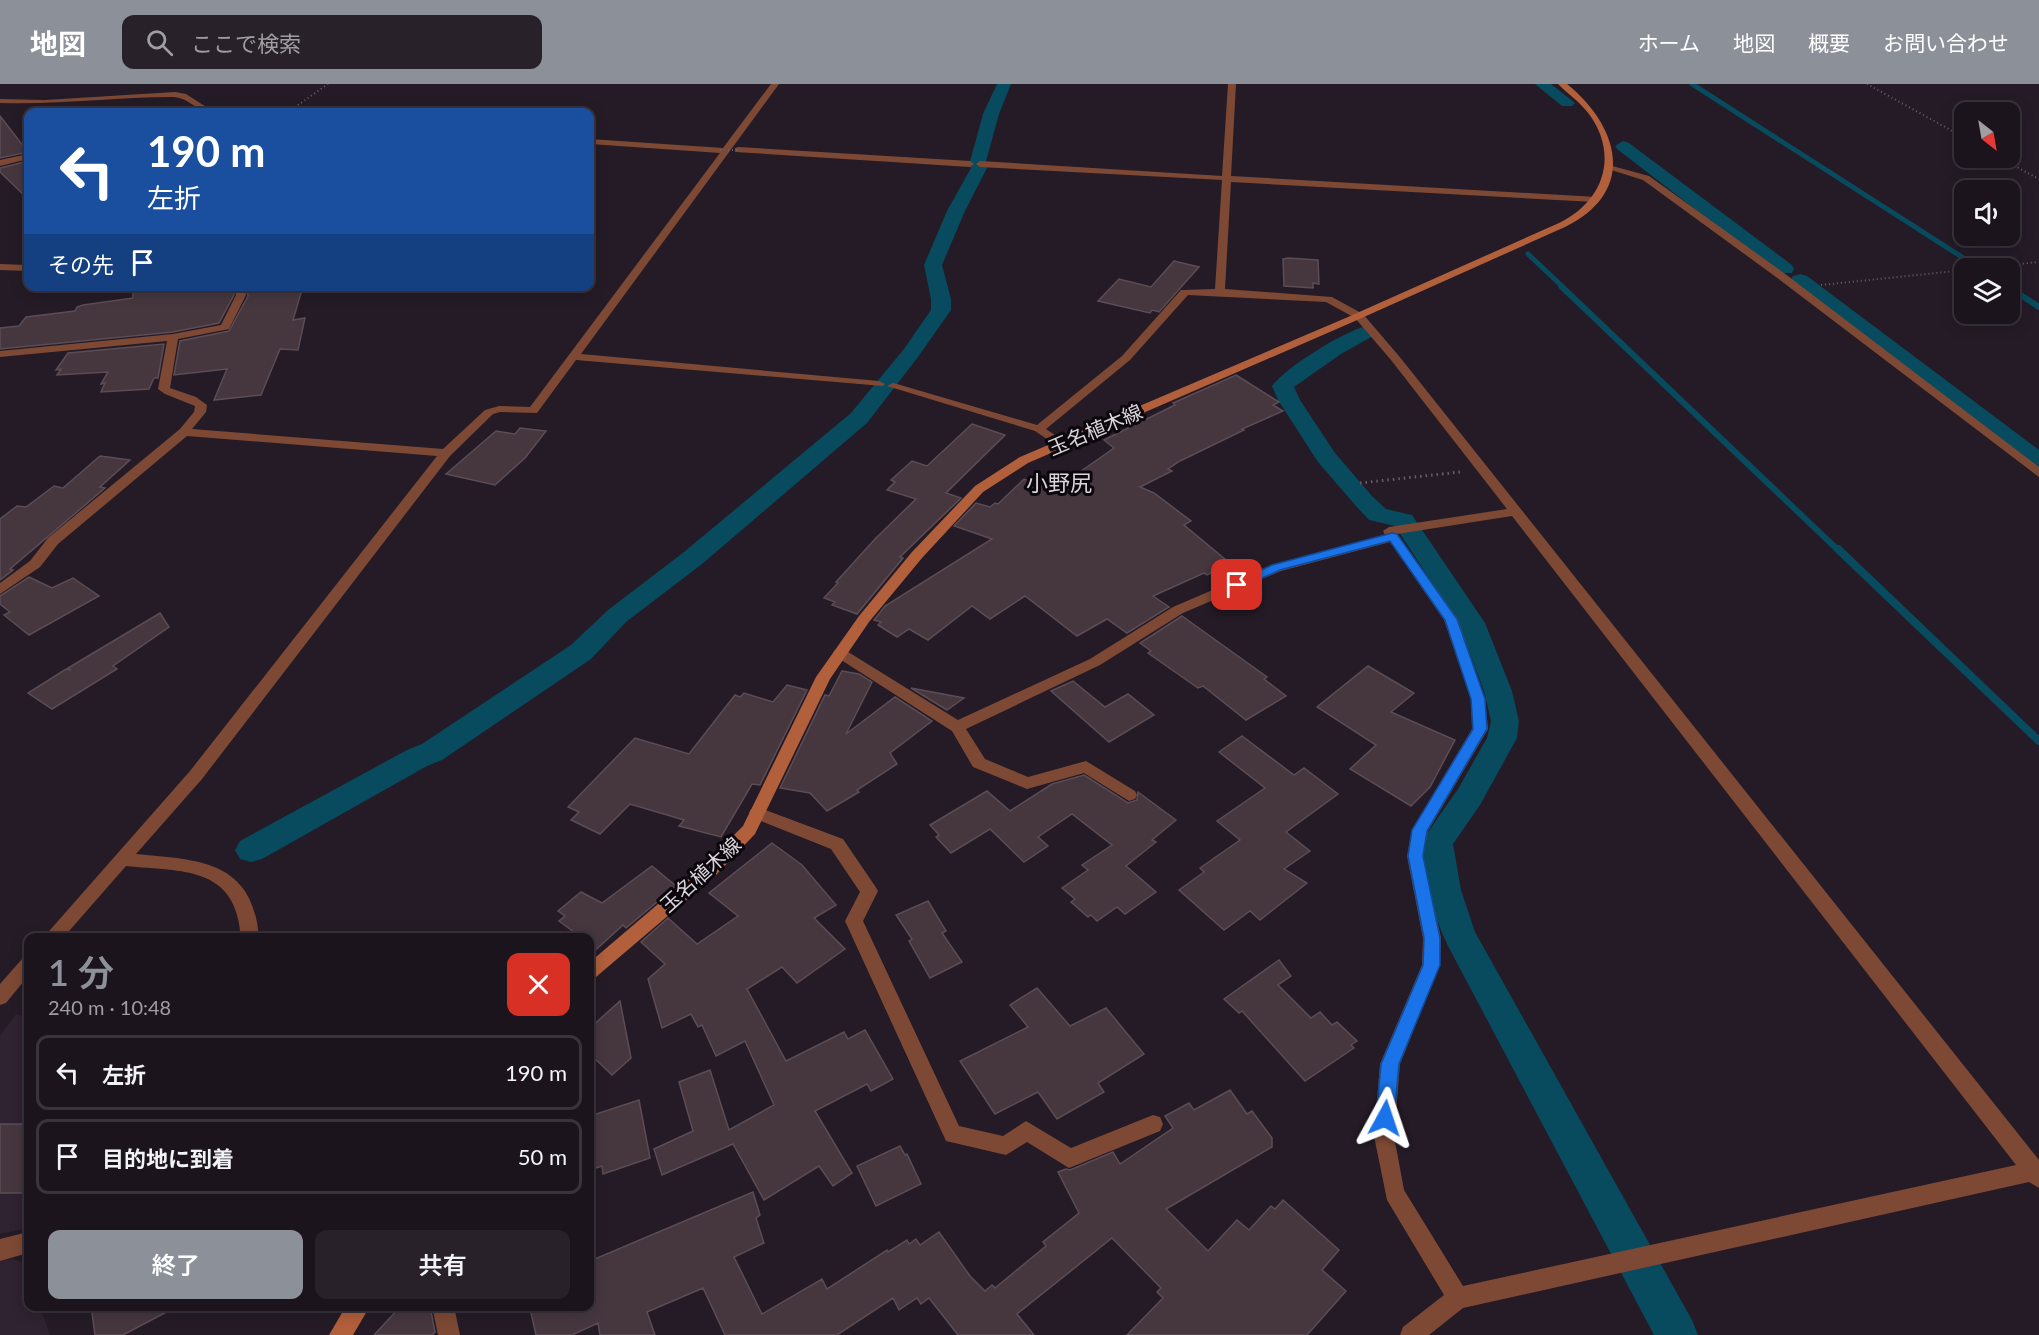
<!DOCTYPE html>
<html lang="ja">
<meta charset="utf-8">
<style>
body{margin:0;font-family:Lato,"Noto Sans JP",sans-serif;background:#282129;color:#f1f3f6;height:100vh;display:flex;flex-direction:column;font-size:22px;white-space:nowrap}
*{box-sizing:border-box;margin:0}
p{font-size:20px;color:#a09ea3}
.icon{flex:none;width:33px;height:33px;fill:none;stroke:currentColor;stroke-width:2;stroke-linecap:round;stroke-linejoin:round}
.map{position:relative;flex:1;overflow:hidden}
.details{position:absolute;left:24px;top:849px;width:570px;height:378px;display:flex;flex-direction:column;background:#1b141c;border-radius:12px;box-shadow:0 3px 15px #0003,0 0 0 2px #39333b}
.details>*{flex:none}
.hud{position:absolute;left:24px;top:24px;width:570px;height:183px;border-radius:12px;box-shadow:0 3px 15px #0003,0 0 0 2px #39333b;background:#1a4fa0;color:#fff;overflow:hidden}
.needle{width:39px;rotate:149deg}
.buttons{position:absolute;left:1954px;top:18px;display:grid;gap:12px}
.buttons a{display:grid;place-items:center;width:66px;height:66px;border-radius:12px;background:#1b141c;box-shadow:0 3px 15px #0003,0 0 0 2px #39333b;font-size:30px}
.pin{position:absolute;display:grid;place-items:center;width:51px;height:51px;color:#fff;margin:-26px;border-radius:12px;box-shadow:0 3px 9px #0006}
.me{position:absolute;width:66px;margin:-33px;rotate:5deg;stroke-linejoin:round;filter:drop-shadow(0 0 4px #0008)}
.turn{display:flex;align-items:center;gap:21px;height:126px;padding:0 24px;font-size:27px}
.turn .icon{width:78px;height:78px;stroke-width:2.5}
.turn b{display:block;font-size:42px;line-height:51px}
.then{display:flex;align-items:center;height:57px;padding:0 24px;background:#0003;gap:12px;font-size:22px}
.round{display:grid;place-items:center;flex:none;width:63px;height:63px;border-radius:12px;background:#282129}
.head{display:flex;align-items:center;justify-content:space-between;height:102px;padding:0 24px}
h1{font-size:36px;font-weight:600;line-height:45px;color:#8c9099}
.button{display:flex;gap:12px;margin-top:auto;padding:12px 24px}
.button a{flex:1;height:69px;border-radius:12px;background:#8c9099;color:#fff;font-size:24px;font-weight:600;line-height:69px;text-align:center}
.button a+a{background:#282129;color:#f1f3f6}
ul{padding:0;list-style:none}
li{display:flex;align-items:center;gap:18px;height:75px;margin:0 12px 9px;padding:0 12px;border:3px solid #39333b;border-radius:12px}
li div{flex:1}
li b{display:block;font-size:22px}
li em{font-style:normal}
header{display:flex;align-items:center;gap:36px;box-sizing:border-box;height:84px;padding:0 30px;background:#8c9099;color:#fff}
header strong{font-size:28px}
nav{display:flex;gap:33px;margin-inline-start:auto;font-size:21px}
.search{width:420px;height:54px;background:#282129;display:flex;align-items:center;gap:15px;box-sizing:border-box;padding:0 21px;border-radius:12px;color:#a09ea3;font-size:22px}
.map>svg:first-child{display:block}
</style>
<header>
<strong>地図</strong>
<div class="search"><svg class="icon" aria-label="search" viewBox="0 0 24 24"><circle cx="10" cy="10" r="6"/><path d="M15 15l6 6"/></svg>ここで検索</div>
<nav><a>ホーム</a><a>地図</a><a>概要</a><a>お問い合わせ</a></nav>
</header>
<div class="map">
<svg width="2039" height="1251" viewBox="0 0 2039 1251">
<rect width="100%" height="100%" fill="#241b26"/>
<g fill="#2f2231">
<path d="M16,930l12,4v210l-28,6v-198z"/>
<path d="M13,1175l14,5 1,42 12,1 10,28h-50v-75z"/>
</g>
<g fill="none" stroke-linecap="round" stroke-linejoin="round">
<g stroke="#084a5e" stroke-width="5">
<path d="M1692,0l287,184"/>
<path d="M1528,170l35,33"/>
</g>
<g stroke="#084a5e" stroke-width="6">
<path d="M1561,202l278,265"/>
<path d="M2010,204l29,19"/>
</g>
<path stroke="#084a5e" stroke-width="8" d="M1838,465l201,192"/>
<g fill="#084a5e" fill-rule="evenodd">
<path d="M997,0h14l-12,30 -14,51 2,3 -22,43 -23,54 9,34v11l-33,47 -51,66 -165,141 -76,58 -35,37 -149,101 -15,6 -165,93 -11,3 -11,-3 -5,-9 5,-9 167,-91 15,-6 149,-99 37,-35 76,-58 167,-139 53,-64 27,-39v-11l-7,-34 23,-54 24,-43 -2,-3 14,-51z"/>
<path d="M1535,0h16l24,19 -3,3h-10z"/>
<path d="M1623,57l6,2 163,122 2,4 -2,4h-14l-161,-124 -2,-3z"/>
<path d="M1800,190l7,2 232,174v18l-8,-2 -238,-182 -3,-4 3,-4z"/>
<path d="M1366,242l7,2 3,4 -3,4 -32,18 -47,33 6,13 35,53 37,43 14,13 26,6 73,108 27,68 7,30 -2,17 -37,67 -27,39 8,46 14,42 217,388 6,15h-44l-206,-389c-16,-32 -23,-68 -27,-104l37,-53 29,-51 4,-17 -7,-30 -25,-67 -64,-98 -26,-6 -13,-14 -38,-44 -40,-62 -6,-14c14,-19 71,-54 94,-60z"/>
</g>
</g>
<g fill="#46373f" stroke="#5c4c55" stroke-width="1.5">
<path d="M0,32l28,36 -28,6z"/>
<path d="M28,77v38l-28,-27v-4z"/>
<path d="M1288,174l30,2 1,24 -6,-1v5l-29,-2 -1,-27z"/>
<path d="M1174,177l25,6 -40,45 -7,-2 -2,3 -52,-12 21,-22 32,8z"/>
<path d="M133,202h99l2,9 -15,28 -46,9 -173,17v-21l19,-2 7,-9 49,-6 2,-4 6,-2 50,-7z"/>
<path d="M286,202h17l-10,34 12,-2 -7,32 -18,-1 -19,46 -47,5 13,-31 -53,6 6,-34 49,-10 19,-35 -1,-5z"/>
<path d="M164,260l-6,34h-4l-5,11 -48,3 4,-9 -4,1 7,-12 -51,3 4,-6 -5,1 12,-17z"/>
<path d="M1236,291l43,27 -6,3 10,6 -41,18 2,1 -64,31 -12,8 4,2 -32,16 14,6 37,28 -7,4 47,39 -24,11 -3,-2 -51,23 16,11 -42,26 -20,-14 -30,17 -52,-40 -35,23 -18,-13 -44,34 -19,-11 -12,8 -19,-12 3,-3 -7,-2 11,-14 107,-67 -38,-13 22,-23 14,4 5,-4 3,1 26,-25 30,11 60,-42 -10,-8 71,-35 -2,-2z"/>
<path d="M972,340l33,11 -59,58 15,5 -61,59 3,1 -46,56 -25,-9 3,-3 -11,-4 14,-15 -2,-1 39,-43 41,-40 -29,-9 8,-8 -4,-2 21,-19 15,5z"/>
<path d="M520,344l26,3 -21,27 -30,27 -49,-11 50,-43 19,3z"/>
<path d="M100,372l30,4 -30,27 5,1 -95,81 3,1 -13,10v-61l17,-13 9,1 28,-21 9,2z"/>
<path d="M29,493l23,11 21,-10 26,18 -70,39 -25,-20 6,-3 -10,-8v-8z"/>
<path d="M160,529l9,14 -56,39 4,3 -65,40 -24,-16 38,-24 5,1 -3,-2z"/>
<path d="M1182,532l85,61 -3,2 22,17 -40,24 -43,-34 -5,2 -50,-35 3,-2 -11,-8z"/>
<path d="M1368,582l46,27 -23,19 64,28 -25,47 -19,19 -61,-37 26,-24 -59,-38z"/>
<path d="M842,587l17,3 13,8 -26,52 49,-37 37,24 -42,32 7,11 -40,26 2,2 -32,19 -17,-18 -30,-5 45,-93 4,1z"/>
<path d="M1073,597l32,26 23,-13 26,21 -45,27 -58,-51z"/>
<path d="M787,601l20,5 -47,95 -8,-1 -31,53 -42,-11 5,-6 -54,-16 -30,30 -29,-14 8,-8 -11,-5 67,-69 54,16 46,-59 5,2 4,-4 29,9z"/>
<path d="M911,604l53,10 -17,12z"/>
<path d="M1242,652l52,39 10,-7 34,26 -52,38 24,19 -26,18 23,14 -47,37 -10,-9 -26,19 -45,-40 25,-18 -4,-4 40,-28 -23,-19 48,-33 -46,-36z"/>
<path d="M1084,691l44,28 9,-3 1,-8 38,28 -24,20 4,2 -30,24 30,26 -31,22 -8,-7 -20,14 -6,-6 -3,2 -17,-15 4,-3 -13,-11 26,-18 -6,-5 30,-20 -40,-31 -34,23 10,9 -24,16 -34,-33 -39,24 -15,-16 3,-2 -9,-10 57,-34 23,20 42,-27z"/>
<path d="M772,759l30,22 34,40 -22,13 31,31 -48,34 -15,-16 -35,22 39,72 58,-29 4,7 17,-9 28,49 -22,12 -4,-7 -52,27 37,62 -19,13 -14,-20 -55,34 -31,-56 -71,31 -8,-26 39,-18 -14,-49 31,-12 19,60 45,-25 -29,-64 -29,15 -14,-31 -4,2 -7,-13 -29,14 -14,-49 17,-15 -24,-22 27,-24 29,26 41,-28 -29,-23z"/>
<path d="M652,782l24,20 -50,42 -3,-3 -33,30v-17h-8l-23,-17 6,-5 -7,-5 23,-19 21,11z"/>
<path d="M928,817l18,30 -4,2 20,29 -32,16 -21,-37 3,-2 -16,-24z"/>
<path d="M1279,876l12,16 -13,9 33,33 9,-6 12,13 5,-3 20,19 -6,4 3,3 -49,33 -63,-70 -3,2 -15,-14z"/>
<path d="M1037,904l33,38 36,-18 38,46 -46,29 6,9 -47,27 -19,-27 -43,22 -35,-53 68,-34 -18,-22z"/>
<path d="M620,917l11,57 -19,17 -22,-21v-26z"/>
<path d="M1230,1006l17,24 5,-3 20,27v9l-106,62 42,42 29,-31 12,10 22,-24 4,3 8,-9 56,50 -17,20 24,21 -39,44h-180l36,-37 -6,-6 4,-4 -49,-50 -95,76 17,21h-76l-29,-37 -8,6 -4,-6 -18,12 -6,-12 -56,37h-112l-22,-47 -56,24 8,23h-55l-2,-12 -26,12h-36l-5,-22 15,-7h44v-45l163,-69 7,23 -4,3 8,25 -30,14 28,57 60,-35 5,10 60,-39 1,2 19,-12 2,4 7,-5 4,6 19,-13 31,44 15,15 7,-6 3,3 51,-42 -3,-4 36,-29 -21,-41 8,-3 4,1 43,-18 7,12 53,-36 -8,-12 24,-13 5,7z"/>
<path d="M639,1016l11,58 -47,16 -1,-8 -12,4v-54z"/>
<rect x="0" y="1040" width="28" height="69"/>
<path d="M900,1062l5,9 2,-1 14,30 -45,22 -19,-40z"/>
<path d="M91,1222h87l-55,29h-28z"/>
<path d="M401,1222h29l5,26 -3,3h-58z"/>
</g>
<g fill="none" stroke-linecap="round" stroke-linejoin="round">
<g stroke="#675e68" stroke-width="2" stroke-dasharray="1 3" stroke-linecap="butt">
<path d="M1867,0l98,54"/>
<path d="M288,28l40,-28"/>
<path d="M2000,74l39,21"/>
<path d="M1979,184l60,-6"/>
<path d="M1821,201l144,-15"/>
</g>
<path stroke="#675e68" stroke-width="3" stroke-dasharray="1.5 4" stroke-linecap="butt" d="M1360,399l100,-11"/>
<g fill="#7d4934" fill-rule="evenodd">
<path d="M771,0h8l-198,270 298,27 6,3 -2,2 -307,-26 -39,53 -37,-1 -7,2 -43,42 -248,323 -66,75c63,6 117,6 123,84h-18c-5,-73 -58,-66 -115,-72l-63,72h-20l147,-167 247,-315 -250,-20 -129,108 -18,23 -40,27v-11l30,-22 18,-23 132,-109 14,-17 1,-6 -30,-12 -7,-5 9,-48 -167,16v-6l173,-17 48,-9 15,-30 -2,-9h10l2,9 -17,34 -51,10 -8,49 26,9 11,8 -1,7 -14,17 251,20 42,-39 14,-4 31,1 190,-254 -130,-9v-5l133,9z"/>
<path d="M1228,0h8l-5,92 366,21v4l-3,1 -363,-20 -6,107 107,8 31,17 36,42 640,804v28l-10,-6 -566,126 -34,27h-29l3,-8 41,-32 -57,-95 -13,-64 6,-72 42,-99 1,-27 -16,-82 5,-26 60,-101 -1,-30 -27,-79 -54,-78 -109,29 -98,42 -83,52 -134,64 19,30 43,18 58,-16 49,30 2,4 -2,4 -6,2 -45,-28 -57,16 -54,-22 -21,-36 -117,-75 -2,-3 2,-3h10l113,70 132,-61 83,-52 98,-42 114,-30 -2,-4 6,-4 118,-18 -116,-149 -36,-42 -29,-16 -138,-7 -58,65 -84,69 18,12v6l-4,1 -25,-17 -148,-45 6,-3 4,1 140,41 85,-69 59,-66 34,-1 7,-109 -242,-13 -4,-3 4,-3 242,15zM1512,432l504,649 -553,121 -59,-96 -10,-54 6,-72 40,-99 1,-27 -18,-82 5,-25 60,-102 -3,-30 -27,-80 -61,-85z"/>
<path d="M175,8l11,2 28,18c-16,2 -26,-16 -42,-15 -57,0 -114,8 -172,6v-4l45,1z"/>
<path d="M738,63l232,14 4,3 -4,3 -235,-15v-4z"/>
<path d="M28,70v5l-28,7v-6z"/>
<path d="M1605,80l44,12 135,97 255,194v10l-263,-200 -133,-97 -38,-12z"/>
<path d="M0,180l28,1v6l-28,-1z"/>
<path d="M757,723l86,32 32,47 3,5 -15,30 96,205 44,10 23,-15 45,27 82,-33 7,2 3,7 -3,7 -91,37 -42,-26 -21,13 -60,-14 -101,-220 15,-29 -29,-43 -80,-32 -2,-4 2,-4z"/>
<path d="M28,872v20l-22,27 -6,2v-21l22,-25z"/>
<path d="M28,1148v21l-28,8v-22z"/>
<path d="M432,1222h22l6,29h-22z"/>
</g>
<g fill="#b25f3c" fill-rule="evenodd">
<path d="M1558,0h9c53,43 70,108 -2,143l-210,94 -327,142 -45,29 -61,66 -53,64 -39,57 -75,155 -38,40 -121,103 -6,2v-17l115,-98 38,-38 73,-149 43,-61 53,-64 63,-66 45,-29 328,-140 211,-94c45,-22 60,-68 30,-109 -9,-12 -21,-20 -31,-30z"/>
<path d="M346,1222h24l-17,29h-24z"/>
</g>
<path stroke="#675e68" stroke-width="2" stroke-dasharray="1 3" stroke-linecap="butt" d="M720,66h18"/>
</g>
<path fill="#1a73e8" stroke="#114b97" stroke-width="1.5" d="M1392,449l5,1 60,85 28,80 2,30 -60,102 -4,25 17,82v27l-41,99 -5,54 -2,6 -7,3 -6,-3 -3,-6 5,-54 42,-99 1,-27 -16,-82 4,-26 61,-101 -2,-30 -26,-79 -55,-79 -110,29 -39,18 -4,1 -6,-4 41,-20z"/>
<g text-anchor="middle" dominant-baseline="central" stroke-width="6" stroke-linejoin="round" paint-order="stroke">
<g font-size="20" fill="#dbd4dc" stroke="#0b070c">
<text transform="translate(1095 345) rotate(-23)">玉名植木線</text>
<text transform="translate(700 790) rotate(-42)">玉名植木線</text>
</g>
<g font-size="22" fill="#dbd4dc" stroke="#0b070c">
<text x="1059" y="398">小野尻</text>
</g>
</g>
</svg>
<div class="buttons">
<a><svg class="needle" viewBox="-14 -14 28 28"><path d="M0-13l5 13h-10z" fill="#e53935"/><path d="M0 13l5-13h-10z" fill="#a09ea3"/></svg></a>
<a><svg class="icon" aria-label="sound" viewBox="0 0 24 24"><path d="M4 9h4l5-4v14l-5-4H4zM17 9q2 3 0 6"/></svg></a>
<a><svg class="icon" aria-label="layers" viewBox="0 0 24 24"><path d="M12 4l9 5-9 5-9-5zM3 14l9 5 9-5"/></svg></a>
</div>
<div class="pin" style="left:1237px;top:501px;background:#d93025"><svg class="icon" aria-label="arrive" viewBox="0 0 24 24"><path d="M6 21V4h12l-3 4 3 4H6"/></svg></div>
<svg class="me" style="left:1385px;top:1034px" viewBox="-20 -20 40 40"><path d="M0-17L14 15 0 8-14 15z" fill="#1a73e8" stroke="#fff" stroke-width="4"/></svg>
<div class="hud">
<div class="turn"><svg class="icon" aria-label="left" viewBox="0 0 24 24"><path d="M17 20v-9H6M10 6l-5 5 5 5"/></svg><div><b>190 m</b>左折</div></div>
<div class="then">その先<svg class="icon" aria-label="arrive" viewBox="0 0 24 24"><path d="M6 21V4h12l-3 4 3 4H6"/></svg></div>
</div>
<section class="details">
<div class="head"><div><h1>1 分</h1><p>240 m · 10:48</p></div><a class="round" style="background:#d93025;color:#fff"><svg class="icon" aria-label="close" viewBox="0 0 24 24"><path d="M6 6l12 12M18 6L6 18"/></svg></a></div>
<ul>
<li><svg class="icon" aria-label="left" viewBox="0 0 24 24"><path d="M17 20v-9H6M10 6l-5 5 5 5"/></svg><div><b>左折</b></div><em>190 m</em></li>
<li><svg class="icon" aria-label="arrive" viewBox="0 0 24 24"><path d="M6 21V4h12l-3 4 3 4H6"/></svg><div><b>目的地に到着</b></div><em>50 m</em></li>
</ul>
<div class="button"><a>終了</a><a>共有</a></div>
</section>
</div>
